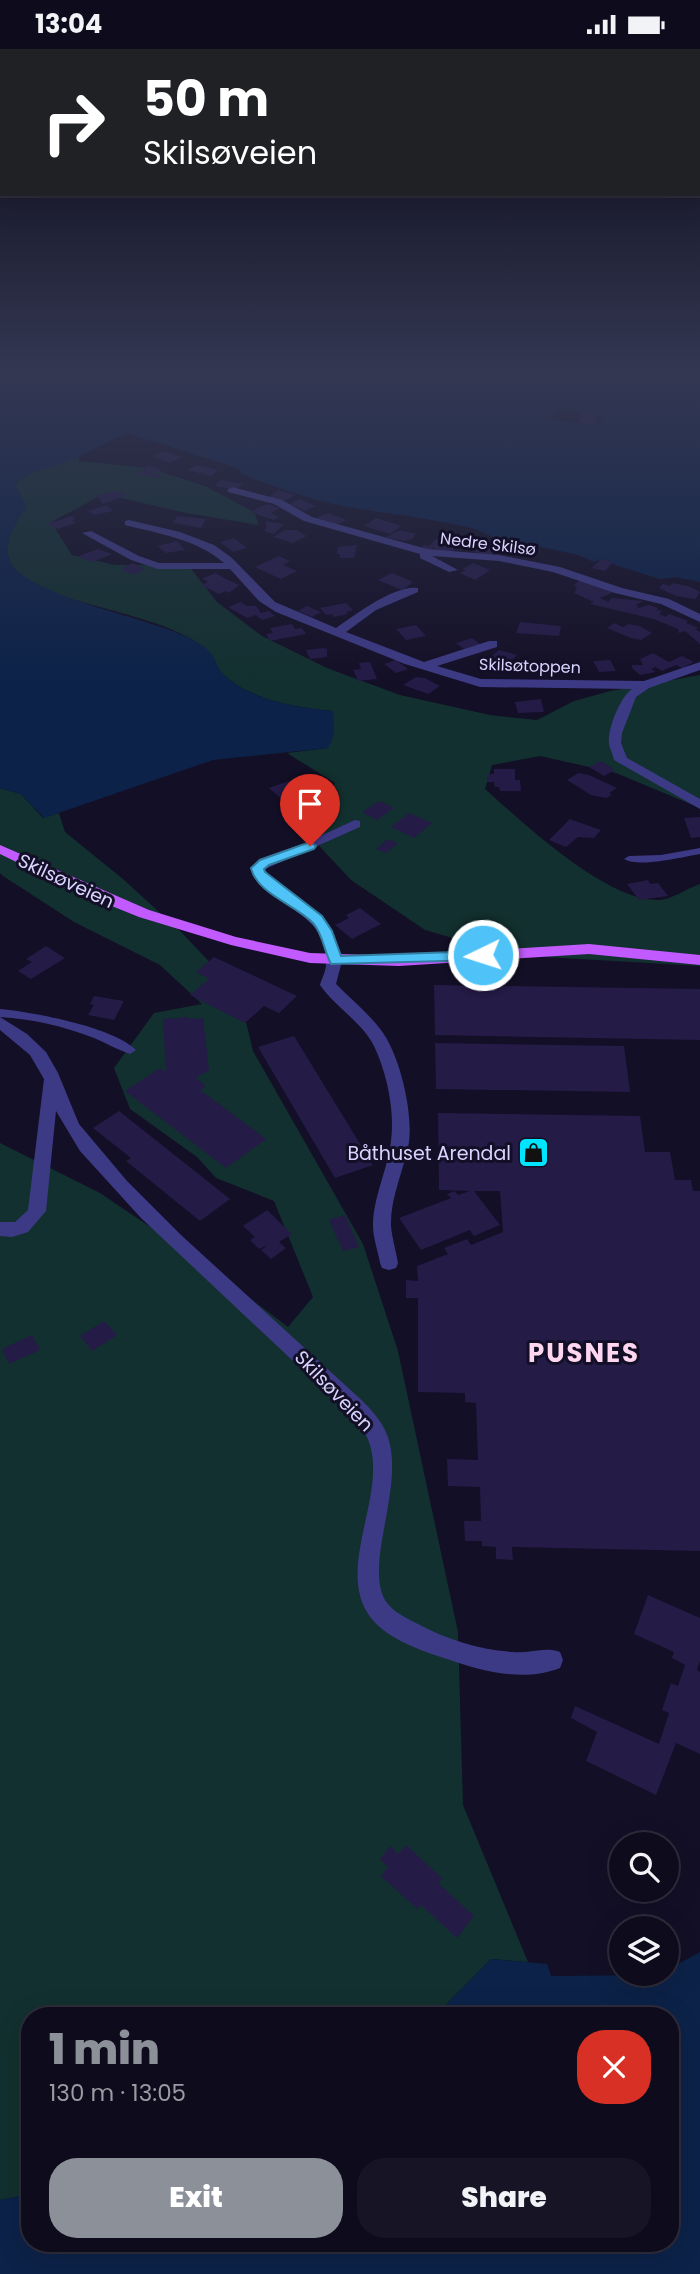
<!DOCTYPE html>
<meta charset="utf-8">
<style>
body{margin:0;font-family:Poppins,sans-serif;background:#171425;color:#f1f3f6;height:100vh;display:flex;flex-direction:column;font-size:26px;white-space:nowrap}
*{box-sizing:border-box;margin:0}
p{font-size:23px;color:#9b9ba3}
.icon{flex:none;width:38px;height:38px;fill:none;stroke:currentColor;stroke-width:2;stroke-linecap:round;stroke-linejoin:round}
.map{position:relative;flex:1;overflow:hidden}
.sheet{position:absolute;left:21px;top:1958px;width:658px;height:245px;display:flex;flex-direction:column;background:#0e0b1c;border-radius:28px;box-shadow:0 7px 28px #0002,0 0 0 2px #2e2b3b}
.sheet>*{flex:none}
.top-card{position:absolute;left:0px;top:0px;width:700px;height:147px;box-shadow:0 7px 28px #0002,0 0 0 2px #2e2b3b;background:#202124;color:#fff;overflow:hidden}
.fabs{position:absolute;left:609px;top:1783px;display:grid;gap:14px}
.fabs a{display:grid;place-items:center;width:70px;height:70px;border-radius:50%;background:#0e0b1c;box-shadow:0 7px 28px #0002,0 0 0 2px #2e2b3b;font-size:35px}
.pin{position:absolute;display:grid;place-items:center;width:60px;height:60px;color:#fff;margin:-72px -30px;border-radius:50% 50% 50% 0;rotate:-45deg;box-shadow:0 0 7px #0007}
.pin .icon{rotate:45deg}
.me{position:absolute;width:77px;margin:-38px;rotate:266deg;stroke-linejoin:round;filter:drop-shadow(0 0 5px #0008)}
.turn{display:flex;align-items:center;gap:24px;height:147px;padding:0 28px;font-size:32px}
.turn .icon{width:91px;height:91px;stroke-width:2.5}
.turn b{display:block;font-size:49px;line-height:60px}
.round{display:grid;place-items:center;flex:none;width:74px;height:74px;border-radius:28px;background:#171425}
.headline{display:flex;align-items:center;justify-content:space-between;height:119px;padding:0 28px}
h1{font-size:42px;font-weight:800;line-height:52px;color:#8c9099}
.action{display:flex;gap:14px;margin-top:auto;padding:14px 28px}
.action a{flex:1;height:80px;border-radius:28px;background:#8c9099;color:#fff;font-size:28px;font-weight:800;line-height:80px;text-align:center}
.action a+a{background:#171425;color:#f1f3f6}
.status{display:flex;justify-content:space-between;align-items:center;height:49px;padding:0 35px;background:#0e0b1c;direction:ltr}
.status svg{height:19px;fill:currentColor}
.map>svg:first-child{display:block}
</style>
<div class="status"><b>13:04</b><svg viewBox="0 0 49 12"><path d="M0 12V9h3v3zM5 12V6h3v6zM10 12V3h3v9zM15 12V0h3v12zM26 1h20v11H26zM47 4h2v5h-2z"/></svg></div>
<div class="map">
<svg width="700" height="2225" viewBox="0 0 700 2225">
<rect width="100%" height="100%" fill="#130f26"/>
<g fill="#12302f">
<path d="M79,407v5l71,7 57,19 47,25 5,13 -73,-12 -82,-19 -53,28 21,33 43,10h73l29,37 45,34 65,32 73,27 90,20 47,5 37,-19 36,-10 90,-16v133l-84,-35 -76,-17 -48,9 -7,24c37,33 123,114 175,111 12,-1 28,-12 40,-16v82l-189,-11 -86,-25 -74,-50 -43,-46 27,-51 -48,-30 41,-5 5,-37c-35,-3 -84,-11 -110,-37 -7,-6 -7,-16 -14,-22 -21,-20 -59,-31 -87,-39 -31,-9 -91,-21 -110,-48 -12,-18 4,-44 14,-58l-11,-22c14,-17 44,-20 64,-29z"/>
<path d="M0,739l21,6 22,24 16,-5 6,19 58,47 59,54 57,60 14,58 110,193 35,107 60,281 5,173 65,157 -37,-3 -56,57h-405v178l-30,6v-1057l100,50 98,66 90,68 25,-30 -39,-96 -58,-23 -19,-21 -67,-48 -16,-41 40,-55 48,-9 -42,-39 -86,-43 -71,-46 -3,-3z"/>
</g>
<g fill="#0c2248" fill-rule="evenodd">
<path d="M0,323h700v210l-24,-5 -16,2 -48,-15 1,-2 -12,-3 -7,3 -16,-7 -41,-9 -6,6c-23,-3 -41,-20 -64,-25 -46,-11 -93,-14 -138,-24 -30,-7 -59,-18 -88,-29l-1,-5 -113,-36c-22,11 -44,22 -67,31 -16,6 -33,7 -45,20l12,23c-11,14 -27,40 -15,58 23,32 135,53 175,72 9,4 21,11 26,19 3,6 5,13 10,18 26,26 75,34 110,37l1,24 -6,13 -115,12 -169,58 -23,-24 -21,-6zM567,361l30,4 5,6 -6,6 -47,-7 9,-7z"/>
<path d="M700,1903v322h-700v-74l30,-6v49h640v-227h-235l56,-57 56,5 4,12 107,-1 9,-1v-4z"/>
</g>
<g fill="#241b47">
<path d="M581,364l16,1 -3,6h4l-3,5 -17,-2 5,-7 -3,-1z"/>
<path d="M164,402l18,6 -12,6 -18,-7z"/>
<path d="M148,416l13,4 -8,4 9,3 -5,2 -19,-4z"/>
<path d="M197,416l21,5 -7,6 -24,-6z"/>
<path d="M221,431l22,4 -7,6 -22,-4z"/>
<path d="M279,441l16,5 -10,6 -16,-4z"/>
<path d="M116,442l11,4 -24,9 -5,-7 -7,-1z"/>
<path d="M299,450l17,7 -11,5 -16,-7z"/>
<path d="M267,455l13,4 -9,5 8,4 -5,3 -24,-8z"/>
<path d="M107,456l6,6 -19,4 -6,-4z"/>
<path d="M328,464l19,7 -10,5 -22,-7z"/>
<path d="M72,467l4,3 -4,1 4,3 -19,6 -10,-5z"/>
<path d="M177,467l29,3 -5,9 -28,-5z"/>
<path d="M376,469l25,8 -11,8 -26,-8z"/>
<path d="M265,472l19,3 -10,10 -10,-3 3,-4z"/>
<path d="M285,481h11l11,6 -14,7 -20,-6z"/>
<path d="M400,481l16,4 -4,5 -8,2 -18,-4z"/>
<path d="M234,489l13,10 -14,4 -13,-10z"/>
<path d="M451,489l12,3 -10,10h-10l-10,-2 1,-2 -4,3 -9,-2 4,-3 4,1 7,-7 12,2z"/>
<path d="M177,492l8,9 -19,3 -9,-7z"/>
<path d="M477,494l19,3 -5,10 -9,-2 -10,-3z"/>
<path d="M357,496l-3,13h-14v-4h-3l1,-7z"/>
<path d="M98,500l14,5 -20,8 -15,-5z"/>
<path d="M279,507l11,5 -7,4 14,6 -16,8 -26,-12z"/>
<path d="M601,510l12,3 -8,9 -13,-3z"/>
<path d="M133,514l12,6 -11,6 -13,-6z"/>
<path d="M473,514l17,7 -15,10 -15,-7 6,-3 -4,-1z"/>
<path d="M215,524l11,6 13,6 -10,8 -3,-2 -7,3 -18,-9 7,-3 -6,-3z"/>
<path d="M392,524l19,8 1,2 -10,7 -24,-10z"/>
<path d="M580,531l34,12 -14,6 8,4 4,-4 31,3 -8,4 4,1 -4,3 14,-4 9,3 -2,2 6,1 -3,3 7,3 3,-3 19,7 -2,2 13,5 -4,1 5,3v12l-15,-13 -6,2 -1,-4 -24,-10 -64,-15 4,-2 -20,-9 3,-5 -3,-3z"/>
<path d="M673,534l18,4 9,5 -5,7 -19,-3 -17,-8 4,-4 7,2z"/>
<path d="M241,553l5,4h10l5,7 8,-2 6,5 -13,4 -6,-5 -9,3 -19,-11z"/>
<path d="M346,554l7,7 -7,2 2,2 -14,3 -2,-3 -6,1 -6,-7z"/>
<path d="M307,557l14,6 -9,5 -14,-6z"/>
<path d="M520,573l30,3 11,1 -2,10 -43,-3z"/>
<path d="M614,574l9,4 5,-3 11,2 13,7 -11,7 -10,-2 -24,-10z"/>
<path d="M292,575l3,5 7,-1 4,6 -36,7 -4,-7 7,-1 -3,-5z"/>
<path d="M416,576l10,11 -20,4 -10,-11z"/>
<path d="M472,589l8,6 -16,5 -8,-6z"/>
<path d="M323,599l4,1v8l-17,2 -4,-9z"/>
<path d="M499,601l18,5 -11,11 -20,-6z"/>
<path d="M653,604l16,9 13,-6 12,6 -12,6 -6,-3 -14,6 -7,-4 -4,2 5,3 -16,3 -8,-7v-3h11l-3,-6z"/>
<path d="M396,611l12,9 -12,4 -12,-9z"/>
<path d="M610,611l6,11 -17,1 -6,-11z"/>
<path d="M370,613l7,17 -19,2 -5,-11 8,-1 -2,-6z"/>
<path d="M416,628l9,1 15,8 -12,8 -25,-9z"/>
<path d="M541,650l3,13 -26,1 -3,-11z"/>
<path d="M601,712l14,9 -11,6 -15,-9z"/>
<path d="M494,720h21v11h5l1,11h-21l-1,-4h-4l-1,-5h-7v-8h7z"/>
<path d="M578,724l11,2 28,13 -8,5 3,2 -6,3 -15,-3 -24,-15z"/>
<path d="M295,730h8l14,12 -25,17 -23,-20z"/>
<path d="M379,752l15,7 -17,12 -15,-8z"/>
<path d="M409,764l23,10 -18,15 -23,-11z"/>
<path d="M700,768v20l-9,1 -7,-20z"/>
<path d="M570,770l25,9 6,2 -7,8 -16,-1 -12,10 -17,-7z"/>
<path d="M388,790l10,4 -12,10 -10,-4z"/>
<path d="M648,831l2,4 8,-1 10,13 -29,4 -12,-16z"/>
<path d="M360,859l21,16 -29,15 -17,-14 14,-7 -3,-3z"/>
<path d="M46,897l19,12 -34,21 -13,-8 14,-9 -6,-3z"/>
<path d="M214,908l83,39 -18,17 -15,-7 -19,17 -55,-28 19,-16 -13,-7z"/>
<path d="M434,936l266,4v51l-265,-5z"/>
<path d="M94,947l30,5 -10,19 -26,-5 6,-10 -4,-1z"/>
<path d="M189,968l1,2 13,-1 6,52 -20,12 7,-4 10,8 -6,4 66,49 -40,29 -101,-77 35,-23 6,4 -3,-53z"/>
<path d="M294,987l79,129 -38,13 -77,-131z"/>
<path d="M435,994l189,3 6,46 -194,-3z"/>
<path d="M119,1062l111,88 -30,22 -74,-60 5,-3 -38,-30z"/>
<path d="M438,1064l202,3 5,36h25l5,28h16l2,11h7v360l-188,-4 1,13 -17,-1v-12l-14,-1v-5h-17l-1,-20h17l-1,-34 -32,-1 -1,-27 31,1 -2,-57 -11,-1v-9l-47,-1v-94h-12v-18l12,1 -1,-15 31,-12 -4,-6 23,-9 4,6 32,-13 -3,-41h-26l26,34 -26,11 -4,-6 -49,20 -22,-32 52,-20 -4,-4 8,-3 3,4 12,-4 -31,-1z"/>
<path d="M267,1161l25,24 -13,8 7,6 -15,11 -10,-9 7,-5 -9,4 -9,-9 5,-3 -12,-11z"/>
<path d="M345,1166l14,32 -16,4 -14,-31z"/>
<path d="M104,1272l13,14 -25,16 -12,-15z"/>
<path d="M32,1286l8,15 -31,14 -7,-15z"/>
<path d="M648,1546l52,23v43l-3,9 3,2v82l-24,-11 -20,52 -70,-34 11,-29 -26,-14 4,-12 84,38 10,-31 -7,-3 9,-27 7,3 7,-21 -13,-7 2,-6 -40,-18z"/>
<path d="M406,1796l36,33 -4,5 36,33 -17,22 -36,-33 -4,4 -36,-33 7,-9 -8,-8 10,-13 8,8z"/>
</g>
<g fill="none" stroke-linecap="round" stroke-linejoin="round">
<g fill="#3d3a85" fill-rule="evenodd">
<path d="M700,799v6c-18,3 -61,14 -76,5l5,-3 32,-1z"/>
<path d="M0,960c33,3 113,18 136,41l-6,4c-12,-4 -24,-11 -36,-16 -31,-12 -62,-19 -94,-21z"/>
</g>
<g fill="#3d3a85" fill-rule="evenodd">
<path d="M232,438l50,13 30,17 115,32 72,6 61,12 62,21 47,11 31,15v8l-39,-18 -46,-11 -62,-21 -54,-11 -67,-5 26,14 -9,2 -29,-14v-4l-116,-33 -30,-17 -46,-12 -1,-2z"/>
<path d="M129,471l51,12 34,13 18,13 43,44 61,26c19,-13 58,-43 82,-40v4l-42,18 -30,22 78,30 65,-21h8v6l-60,19 44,13 163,2 56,-19v8l-51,18 -13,9 -14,36 -1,10 6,15 73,41v10l-86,-49c-1,-5 -4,-11 -5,-16 -2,-14 11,-47 23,-55l-152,-2 -75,-23 -129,-52 -17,-11 -29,-32h-72l-27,-9 -49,-27 9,-2 48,25 20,7h65c-28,-24 -64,-29 -99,-38v-4z"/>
<path d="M355,771l5,1v6l-95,42 6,10 50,36 9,11 12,35 -6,23c15,15 32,29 45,46 19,25 32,82 28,112 -5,28 -19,56 -18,84 1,12 5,25 7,37l-2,5 -7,2 -7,-2 -2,-5c-2,-12 -7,-25 -7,-37 0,-29 15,-57 18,-85 4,-30 -4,-68 -17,-95 -12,-24 -39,-39 -54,-61 2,-7 6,-14 6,-21 6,-51 -60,-58 -76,-96l9,-9 46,-16z"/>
<path d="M0,968l27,17 19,18 12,21 21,51 48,57 54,54 175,160c13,12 26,25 32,42 16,50 -21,120 -5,159 5,13 21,21 33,27 29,16 64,27 97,29 16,2 32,-6 47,0l3,8 -3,8c-35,14 -75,4 -110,-8 -25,-8 -62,-20 -79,-42 -39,-51 22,-129 -5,-183 -5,-11 -16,-20 -24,-28l-201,-189 -61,-67 -24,-40 -10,100 -18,21 -16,5 -12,-1v-14h15l13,-12 16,-131 -14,-24 -30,-25z"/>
</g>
<path fill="#c25bff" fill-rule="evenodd" d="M0,796l149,65 87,27 74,16 89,3 190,-12 111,11v10l-111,-11 -190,12 -89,-3 -79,-18 -92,-28 -57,-23 -82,-40z"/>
</g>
<linearGradient id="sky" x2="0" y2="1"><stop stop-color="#0a0815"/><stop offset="0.51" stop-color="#333752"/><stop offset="1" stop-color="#333752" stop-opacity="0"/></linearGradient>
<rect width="700" height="634" fill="url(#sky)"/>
<path fill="#4fc3f7" stroke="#337fa1" stroke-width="2" d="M310,793l6,4 -2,3 -45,16 -5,4 1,3 57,44 10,15 9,25 142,-5 7,4 -7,5 -152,4c-7,-13 -8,-30 -18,-41 -17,-18 -56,-29 -62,-55l9,-8z"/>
<defs>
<symbol id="shop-square" viewBox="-11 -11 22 22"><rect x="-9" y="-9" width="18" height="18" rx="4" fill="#00e5ff" stroke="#130f26"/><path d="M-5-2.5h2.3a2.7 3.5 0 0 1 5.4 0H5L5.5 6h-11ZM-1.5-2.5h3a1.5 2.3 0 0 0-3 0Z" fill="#111"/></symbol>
</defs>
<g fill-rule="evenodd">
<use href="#shop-square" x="516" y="1086" width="35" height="35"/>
</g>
<g text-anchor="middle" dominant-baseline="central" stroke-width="6" stroke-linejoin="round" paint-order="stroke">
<g font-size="16" fill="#d9d4ff" stroke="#130f26">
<text transform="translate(488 495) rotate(7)">Nedre Skilsø</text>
<text transform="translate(530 617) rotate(2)">Skilsøtoppen</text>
</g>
<g font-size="19" fill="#d9d4ff" stroke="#130f26">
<text transform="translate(66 832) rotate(25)">Skilsøveien</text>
<text transform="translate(334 1342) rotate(46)">Skilsøveien</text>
</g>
<g font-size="19" fill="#d9d4ff" stroke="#130f26" text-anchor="end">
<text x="511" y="1104">Båthuset Arendal</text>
</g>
<g font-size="26" font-weight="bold" letter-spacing="2" fill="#ffd6f0" stroke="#130f26">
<text x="584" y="1304">PUSNES</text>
</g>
</g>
</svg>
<div class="fabs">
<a><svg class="icon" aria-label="search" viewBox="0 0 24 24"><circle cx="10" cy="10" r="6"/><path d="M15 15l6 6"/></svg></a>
<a><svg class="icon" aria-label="layers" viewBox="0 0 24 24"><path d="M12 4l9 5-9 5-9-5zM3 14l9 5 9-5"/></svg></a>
</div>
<div class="pin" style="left:310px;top:797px;background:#d93025"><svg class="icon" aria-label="arrive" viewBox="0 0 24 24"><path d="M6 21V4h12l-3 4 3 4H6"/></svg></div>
<svg class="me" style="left:483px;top:906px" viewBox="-20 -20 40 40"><circle r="17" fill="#4fc3f7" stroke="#fff" stroke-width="3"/><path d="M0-11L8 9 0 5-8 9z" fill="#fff"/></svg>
<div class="top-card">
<div class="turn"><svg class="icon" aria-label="right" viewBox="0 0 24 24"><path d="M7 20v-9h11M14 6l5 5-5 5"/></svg><div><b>50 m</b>Skilsøveien</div></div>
</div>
<section class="sheet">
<div class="headline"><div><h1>1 min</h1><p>130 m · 13:05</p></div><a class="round" style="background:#d93025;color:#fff"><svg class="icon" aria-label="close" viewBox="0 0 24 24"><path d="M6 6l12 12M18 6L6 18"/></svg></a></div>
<div class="action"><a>Exit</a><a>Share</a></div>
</section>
</div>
